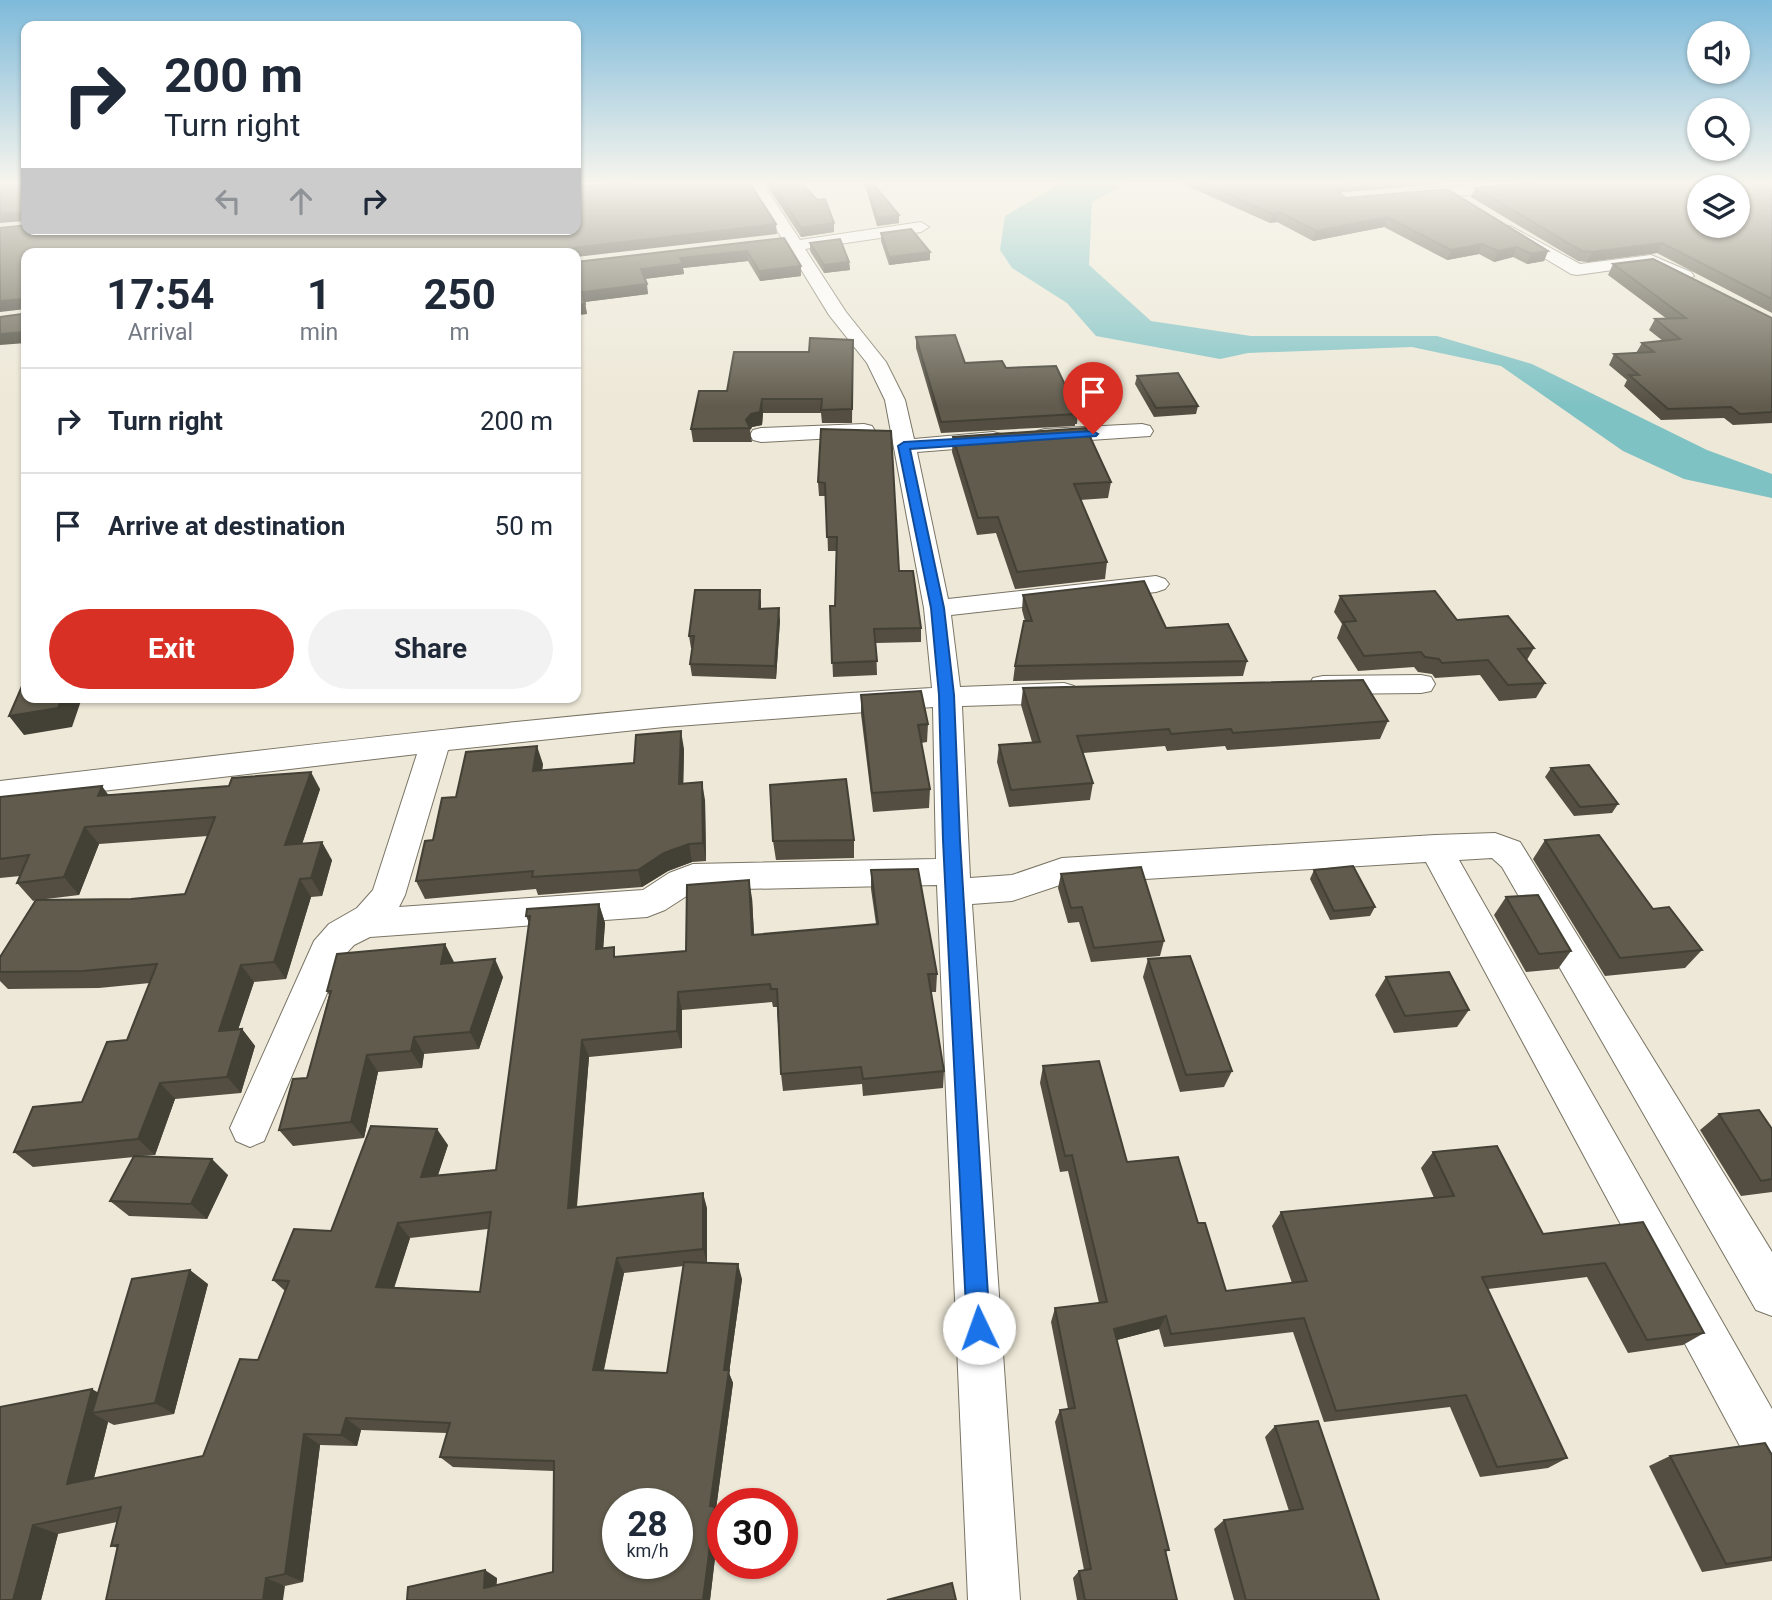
<!DOCTYPE html>
<style>
body{margin:0;font-family:Roboto,sans-serif;background:#f2f2f3;color:#1f2937;height:100vh;display:flex;flex-direction:column;font-size:26px;white-space:nowrap}
*{box-sizing:border-box;margin:0}
p{font-size:23px;color:#747a83}
.icon{flex:none;width:38px;height:38px;fill:none;stroke:currentColor;stroke-width:2;stroke-linecap:round;stroke-linejoin:round}
.map{position:relative;flex:1;overflow:hidden}
.sheet{position:absolute;left:21px;top:248px;width:560px;height:455px;display:flex;flex-direction:column;background:#fff;border-radius:14px;box-shadow:0 2px 5px #0004}
.sheet>*{flex:none}
.hud{position:absolute;left:21px;top:21px;width:560px;height:214px;border-radius:14px;box-shadow:0 2px 5px #0004;background:#fff;color:#1f2937;overflow:hidden}
.controls{position:absolute;left:1687px;top:21px;display:grid;gap:14px}
.controls a{display:grid;place-items:center;width:63px;height:63px;border-radius:50%;background:#fff;box-shadow:0 2px 5px #0004;font-size:35px}
.speed{position:absolute;left:602px;top:1488px;display:flex;gap:14px;font-size:35px;font-weight:700;text-align:center}
.speed>*{display:grid;place-content:center;width:91px;height:91px;border-radius:50%;background:#fff;box-shadow:0 2px 5px #0004;line-height:1}
.speed small{font-size:18px;font-weight:400}
.speed .limit{border:10px solid #d22;background:#fff;color:#111}
.pin{position:absolute;display:grid;place-items:center;width:60px;height:60px;color:#fff;margin:-72px -30px;border-radius:50% 50% 50% 0;rotate:-45deg;box-shadow:0 0 7px #0007}
.pin .icon{rotate:45deg}
.me{position:absolute;width:77px;margin:-38px;rotate:357deg;stroke-linejoin:round;filter:drop-shadow(0 0 5px #0008)}
.turn{display:flex;align-items:center;gap:24px;height:147px;padding:0 28px;font-size:32px}
.turn .icon{width:91px;height:91px;stroke-width:2.5}
.turn b{display:block;font-size:49px;line-height:60px}
.lanes{display:flex;align-items:center;height:66px;padding:0 28px;background:#0003;justify-content:center;gap:35px;direction:ltr}
.lanes .off{opacity:.35}
.eta{display:flex;justify-content:space-evenly;align-items:center;height:119px;text-align:center}
.eta b{font-size:42px;font-weight:700;line-height:49px}
.action{display:flex;gap:14px;margin-top:auto;padding:14px 28px}
.action a{flex:1;height:80px;border-radius:42px;background:#d93025;color:#fff;font-size:28px;font-weight:700;line-height:80px;text-align:center}
.action a+a{background:#f2f2f3;color:#1f2937}
ul{padding:0;list-style:none}
li{display:flex;align-items:center;gap:21px;height:105px;padding:0 28px;border-top:2px solid #e0e1e3}
li div{flex:1}
li b{display:block;font-size:26px}
li em{font-style:normal}
.map>svg:first-child{display:block}
</style>
<div class="map">
<svg width="1772" height="1600" viewBox="0 0 1772 1600">
<rect width="100%" height="100%" fill="#ede8d7"/>
<path fill="#7fc2c4" d="M1063,182h66l-37,20 -3,63 62,56 100,15h186l95,28 175,86 65,24v24l-88,-19 -61,-28 -122,-85 -89,-19 -164,6 -28,6 -124,-23 -29,-33 -55,-35 -12,-18 5,-34z"/>
<g fill="none" stroke-linecap="round" stroke-linejoin="round">
<defs>
<g id="minor">
<path d="M744,182l20,3 36,55 121,-18 8,5 -8,5 -116,17 41,63 40,50 19,38 9,39 79,-7 8,2 3,5 -3,5 -8,2 -76,6 31,147 208,-23 9,3 4,5 -4,5 -9,3 -205,23 9,72 104,-4 10,3 4,7 -4,7 -10,3 -102,3 8,172 42,-3 50,-17 373,-23 60,-2 25,9 252,410v64l-16,-6 -254,-443 -10,-9 -33,2 313,549v72l-17,-7 -329,-612 -363,22 -51,17 -40,3 48,696h-52l-31,-715 -241,5 -31,20 -18,7 -277,20 -16,8 -12,13 -78,183 -14,6 -14,-6 -6,-13 84,-187 15,-17 28,-16 16,-18 44,-136 -417,49v-22c310,-36 620,-76 932,-93l-8,-80 -39,-208 -18,-37 -38,-48 -76,-124zM933,707l3,152 -243,5 -24,9 -26,17 -244,17 6,-12 43,-145 216,-23z"/>
<path d="M1503,182h65l-7,5 -152,13 -8,-5 8,-5z"/>
<path d="M1510,226l70,38 71,-9 40,17 3,4 -9,5 -36,-16 -72,10 -6,-1 -67,-40 -2,-3 2,-3z"/>
<path d="M864,424l8,2 3,5 -3,5 -111,6 -8,-2 -3,-5 3,-5 8,-2z"/>
<path d="M1142,424l8,2 3,5 -3,5 -105,7 -8,-2 -3,-5 3,-5 8,-2z"/>
<path d="M1421,675l10,2 4,7 -4,7 -10,2 -98,1 -10,-2 -4,-7 4,-7 10,-2z"/>
</g>
</defs>
<use href="#minor" stroke="#797465" stroke-width="2"/>
<use href="#minor" fill="#fff" fill-rule="evenodd"/>
</g>
<g fill="#534e41" fill-rule="evenodd">
<path d="M759,182h42l33,50 -33,5 -35,-53z"/>
<path d="M864,182h8l27,41 -22,3z"/>
<path d="M1178,182h286l-121,10 -3,2 6,4 202,53 -4,10 -17,3 -14,-7 -19,5 -15,-8 -32,6 -63,-33 -71,14 -36,-19 -7,1z"/>
<path d="M1772,182v131l-115,-60 -70,9 -9,-1 -107,-64 4,-9z"/>
<path d="M881,233l49,19v8l-41,5 -8,-24z"/>
<path d="M784,238l17,38 -41,5 -12,-20 -65,7 1,6 -39,5 3,15 -63,8 2,12 -11,1v-53z"/>
<path d="M810,243l39,19 1,8 -26,3 -14,-22z"/>
<path d="M1613,264l159,54v105l-39,2 -9,-7 -63,2 -37,-34 3,-6 -18,-15 5,-11 22,-1 6,-10 21,-2 -14,-11 6,-11h12l-59,-44z"/>
<path d="M916,337l49,26 41,5 72,44 -1,12h-2v2l-134,7 -25,-85z"/>
<path d="M853,340l-1,83h-30l-1,-10h-58l-1,12 -10,2 -2,3 2,12h-59l-2,-13 36,-38 82,-39z"/>
<path d="M1137,376l61,30 -2,8 -42,3 -19,-33z"/>
<path d="M821,429l78,142 22,57v14l-45,1 1,32 -44,2 -3,-71h5l1,-55h-8l-2,-55h-7l-1,-14z"/>
<path d="M953,437l158,45 -3,16 -28,2 27,62 -2,17 -90,10 -19,-56 -19,2 -25,-83z"/>
<path d="M1023,595l143,33 81,33 -4,15 -230,5 2,-15 10,-45 -3,-11z"/>
<path d="M1340,596l117,24 77,28 -7,12 18,23 -9,15 -37,3 -19,-26 -45,3 -3,-4 -14,-2 -4,-5 -56,4 -21,-33 5,-14 -8,-12z"/>
<path d="M761,602v7l19,11 -4,59 -84,-3 -2,-12 3,-16h-2l-2,-12z"/>
<path d="M1023,688l365,33 -8,18 -153,11 -2,-4 -58,5 -2,-5 -82,7 10,30 -3,17 -81,7 -12,-45 2,-17 33,-3 -11,-37z"/>
<path d="M861,695l67,29 -1,18 -6,1 9,46 -1,19 -56,4 -12,-98z"/>
<path d="M684,749l-1,34 22,17 1,61 -14,1 -24,9 -26,16 -104,8 -2,-6 -111,10 -9,-18 17,-41 23,-43 87,-33 -1,7 92,-8z"/>
<path d="M1551,768l67,36 -6,9 -38,3 -29,-39z"/>
<path d="M320,789l-18,55 30,16 -10,36 -11,1 -25,82 -32,3 -16,47h4l13,17 -14,47 -66,6 -20,56 -14,1 87,19 -21,44 -78,-3 -19,-15 24,-44 -101,10 -19,-15 68,-50 45,-62 23,-57 -51,5 -91,1 -8,-8v-24l36,-57 -3,1 -16,-18 3,-7 -20,2v-81zM208,836l-23,58 -54,5 -93,1 41,-5 20,-51z"/>
<path d="M854,840v18l-78,2 -3,-19z"/>
<path d="M1545,840l108,69 49,41 -17,18 -80,8 -72,-117z"/>
<path d="M871,870l66,104 -1,18h-5l13,79 -1,17 -80,8 -1,-12 -79,7 -2,-17 -4,-67h-4l-1,-5 -90,8v38l-93,9 -12,150 130,1v55l35,16 -13,94 4,10 -17,126 4,7 -10,84h-303l90,-22 -1,7 57,-13 1,-101 -101,-4 -13,-10 7,-24 -86,-3 -4,16 -37,-1 -17,137 -18,4 -167,-38 -7,-2 6,-24 -59,12 -17,66 -41,-193 98,-14 110,-109 -34,130 -60,11 -6,-3 -14,56 109,-22 55,-96 27,-69 -12,-11 58,-49 117,-86 -10,30 58,-5 33,-247 -3,-7 73,-12 6,19 -2,25 14,9 69,-6 66,-53 2,37 122,-11 -5,-35zM488,1229l-8,63 -86,-5 16,-49zM684,1266l-17,107 -63,-3 20,-97z"/>
<path d="M1314,870l61,37 -5,9 -40,4 -20,-41z"/>
<path d="M1061,874l103,67 -4,15 -69,6 -12,-40 -11,1 -10,-35z"/>
<path d="M1506,897l65,54 -13,18 -32,3 -32,-57z"/>
<path d="M1148,959l84,112 -8,16 -44,5 -37,-115z"/>
<path d="M454,962v1l49,14 -24,72 -55,5 -2,14 -44,4 -14,66 -71,8 -14,-16 28,-52 22,-83 -2,-4z"/>
<path d="M1386,977l83,33 -12,17 -63,6 -19,-38z"/>
<path d="M1043,1066l84,96 71,61 28,68 66,-8 -20,-57 9,-14 153,-14 -13,-30 12,-16 110,82 100,-12 61,111 -21,12 -55,8 -41,-76 -99,12 79,169 -19,10 -68,9 -30,-70 -126,15 -31,-90 -129,15 -5,-18 -42,11 52,210 -3,2 11,48h-100l-4,-22 6,-7 5,-1 -29,-148 5,-12 8,-1 -17,-87 4,-14 44,-5 -31,-132 -8,1 -20,-89z"/>
<path d="M1719,1114l53,15v63l-31,4 -41,-66z"/>
<path d="M1275,1426l104,174h-145l-20,-71 10,-9 65,-9 -24,-74z"/>
<path d="M1772,1455v106l-70,11 -53,-106 21,-10z"/>
</g>
<g fill="#434035">
<path d="M1353,182h111l-121,10 -10,7 2,-9 10,-7z"/>
<path d="M21,212l5,9 -26,2v-9z"/>
<path d="M1279,212l-2,10 -7,1 3,-9z"/>
<path d="M899,215v8l-22,3v-8z"/>
<path d="M1387,217l-3,10 -71,14 3,-10z"/>
<path d="M834,223v9l-33,5v-9z"/>
<path d="M776,224l1,10 -201,23v-3h-3l1,-6z"/>
<path d="M1662,243l-5,10 -70,9 5,-10z"/>
<path d="M1482,244l-3,10 -32,6 4,-10z"/>
<path d="M1517,247l-4,10 -19,5 4,-11z"/>
<path d="M747,251l1,10 -65,7 1,6 -41,5 -2,-10 39,-11z"/>
<path d="M1548,251l-4,10 -17,3 4,-10z"/>
<path d="M930,252v8l-41,5v-8z"/>
<path d="M849,262l1,8 -26,3v-8z"/>
<path d="M801,266v10l-41,5 -1,-10z"/>
<path d="M647,284l1,10 -64,8 -2,-10z"/>
<path d="M22,299l4,10 -26,3v-11z"/>
<path d="M585,304l2,10 -11,1v-10z"/>
<path d="M26,332v11l-26,2v-11z"/>
<path d="M762,399l1,14 -1,12 -10,2 -2,3 -4,-10z"/>
<path d="M760,590l1,12 -1,19 -1,-12z"/>
<path d="M779,608l1,12 -4,59 -1,-13z"/>
<path d="M62,698h20l-10,29 -48,8 -15,-19z"/>
<path d="M681,731l3,18 -1,53 -4,-18z"/>
<path d="M537,746l6,18 -4,25 -6,-18z"/>
<path d="M311,772l9,17 -24,74 -11,-18z"/>
<path d="M702,782l3,18 1,61 -3,-18z"/>
<path d="M102,786l13,18 -17,-8z"/>
<path d="M85,827l14,17 -20,51 -15,-18z"/>
<path d="M322,842l10,18 -10,36 -11,-18z"/>
<path d="M689,844l3,18 -24,9 -26,16 -4,-17 26,-17z"/>
<path d="M300,879l11,18 -25,82 -12,-17z"/>
<path d="M749,880l3,18 3,55 -3,-18z"/>
<path d="M599,904l6,19 -3,44 -6,-18z"/>
<path d="M445,944l9,18 -4,20 -9,-18z"/>
<path d="M495,959l8,18 -24,72 -9,-17z"/>
<path d="M241,965l13,17 -22,66 -13,-17z"/>
<path d="M678,992l4,18v38l-5,-17z"/>
<path d="M242,1029l13,17 -14,47 -14,-16z"/>
<path d="M414,1037l10,17 -2,14 -11,-17z"/>
<path d="M582,1040l7,17 -14,166 -7,-15z"/>
<path d="M367,1055l11,17 -14,66 -13,-16z"/>
<path d="M160,1083l15,16 -20,56 -17,-16z"/>
<path d="M437,1129l11,16 -16,48 -11,-16z"/>
<path d="M212,1159l16,16 -21,44 -16,-15z"/>
<path d="M703,1193l4,15v55l-4,-14z"/>
<path d="M398,1223l12,15 -20,63 -14,-14z"/>
<path d="M617,1258l7,15 -23,109 -8,-12z"/>
<path d="M738,1264l4,15 -13,94 4,10 -17,126 4,7 -10,84h-7l7,-94 14,-136z"/>
<path d="M190,1270l18,14 -34,130 -19,-11z"/>
<path d="M1166,1316l-7,13 -50,13 5,-13z"/>
<path d="M92,1389l21,12 -21,12 16,9 -18,72 -23,-10z"/>
<path d="M346,1418l15,12 -4,16 -16,-11z"/>
<path d="M304,1434l16,11 -17,137 -18,-8z"/>
<path d="M33,1525l25,9 -17,66h-28z"/>
<path d="M485,1570l12,8 -1,17 -12,-7z"/>
<path d="M266,1578l19,8 -2,14h-20z"/>
</g>
<g fill="#605b4c" stroke="#434035" stroke-width="2" fill-rule="evenodd">
<path d="M0,182h26v36l-2,-1 -3,-5 -21,2z"/>
<path d="M634,182h115l27,42 -202,24 -1,6h-245v-2l-21,2h-281v78l-26,2v-17l22,-3v-15l-22,2v-73l26,-3v4h550v-42z"/>
<path d="M771,182h30l16,18 8,-1 9,24 -33,5z"/>
<path d="M866,182h6l27,33 -22,3z"/>
<path d="M1200,182h153l-8,1 -10,7 11,8 101,-9 101,62 -17,3 -14,-7 -19,4 -16,-7 -31,6 -64,-33 -71,14 -37,-19 -6,2z"/>
<path d="M1539,182h233v117l-110,-56 -70,9 -10,-1 -107,-63zM1699,187h39v39h-39z"/>
<path d="M911,229l19,23 -41,5 -8,-24z"/>
<path d="M784,238l17,28 -42,5 -12,-20 -67,7 3,6 -42,5 6,15 -65,8 3,12 -9,1v-43z"/>
<path d="M840,239l9,23 -25,3 -14,-22z"/>
<path d="M1653,259l119,59v94l-32,2 -9,-7 -63,2 -39,-34h10l-25,-21 40,-2 -12,-9 38,-4 -25,-20 31,-1 -73,-54z"/>
<path d="M955,335l10,28 37,-2 4,7 50,-2 22,46h-3l1,2 -135,8 -25,-85z"/>
<path d="M810,338l43,2 -1,69 -31,1 1,-11h-60l-2,13 -9,2 -5,6 4,8 -59,1 8,-38h28l7,-39h75z"/>
<path d="M1178,373l20,33 -42,2 -19,-32z"/>
<path d="M1086,428l25,54 -37,2 33,78 -90,10 -19,-55 -20,1 -25,-81z"/>
<path d="M821,429l70,2 8,140h14l8,57 -47,1 3,32 -45,2 -2,-57h5l2,-69h-10l-2,-54 -7,-1z"/>
<path d="M1144,581l22,47 62,-4 19,37 -232,5 9,-45h8l-9,-26z"/>
<path d="M695,590h65l-1,19 20,-1 -4,58 -85,-2 4,-28h-5z"/>
<path d="M1435,591l22,29 51,-4 26,32 -16,1 27,34 -37,2 -20,-25 -46,3 -3,-4 -14,-2 -4,-5 -57,4 -21,-34 13,-1 -16,-25z"/>
<path d="M26,677v21h36l-4,10 -49,8z"/>
<path d="M1363,680l25,41 -155,12 -2,-4 -60,5 -2,-5 -92,7 16,47 -82,7 -12,-45 41,-3 -17,-54z"/>
<path d="M921,691l7,33 -10,1 12,64 -58,4 -11,-98z"/>
<path d="M681,731l-2,53 23,-2 1,61 -14,1 -25,9 -26,17 -106,7 1,-6 -117,10 9,-40 8,-1 9,-42 14,-1 10,-45 71,-6 -4,25 101,-8 2,-28z"/>
<path d="M1589,765l29,39 -38,3 -29,-39z"/>
<path d="M311,772l-26,73 37,-3 -11,36 -11,1 -26,83 -33,3 -22,66 23,-2 -15,48 -67,6 -22,56 -124,13 19,-45 49,-5 25,-60 20,-2 30,-76 -74,7 -83,1v-15l36,-57 95,-1 54,-5 30,-77 -130,10 -21,50 -47,6 12,-28 -29,4v-62l102,-11 -4,10 131,-10 3,-8z"/>
<path d="M846,779l8,61 -81,1 -3,-56z"/>
<path d="M1599,835l54,74 16,-2 33,43 -82,8 -75,-118z"/>
<path d="M1353,866l22,41 -41,4 -20,-41z"/>
<path d="M1141,867l23,74 -70,7 -12,-41 -11,1 -10,-34z"/>
<path d="M918,869l19,105h-9l16,97 -81,8 -2,-12 -80,7 -4,-85h-6l-1,-5 -92,8 -1,39 -95,9 -14,168 135,-15v56l-86,9 -24,112 74,3 17,-111 54,2 -14,106h5l-19,136 5,1 -12,93h-296l1,-13 77,-17 -1,18 69,-16 1,-111 -114,-4 10,-34 -104,-5 -5,17 -37,-1 -19,140 -19,4 -3,22h-157l12,-55 -7,1 10,-39 -88,18 -20,75h-13v-193l92,-18 -25,95 136,-28 37,-97 18,1 31,-79 -16,-1 21,-51 37,2 40,-105 66,3 -16,48 75,-7 34,-254h-4l1,-7 72,-5 -3,45 18,-2v10l72,-6 1,-66 62,-5 3,55 126,-11 -7,-54zM491,1212l-11,80 -104,-5 22,-64zM618,1503h59v60h-59z"/>
<path d="M1538,895l33,56 -32,3 -33,-57z"/>
<path d="M445,944l-4,20 54,-5 -25,73 -56,5 -3,14 -44,4 -16,67 -72,8 14,-51 14,-1 24,-87h-4l10,-37z"/>
<path d="M1190,956l42,115 -46,4 -38,-116z"/>
<path d="M1449,972l20,38 -64,6 -19,-39z"/>
<path d="M1099,1061l28,101 51,-5 20,66h7l21,68 81,-10 -26,-69 173,-16 -21,-44 64,-6 46,88 100,-12 61,111 -57,7 -42,-77 -123,14 85,181 -70,9 -31,-72 -130,16 -32,-93 -133,16 -5,-18 -52,13 55,221h-4l12,50h-92l-6,-29 12,-2 -31,-159 15,-2 -20,-100 52,-6 -35,-147 -7,1 -22,-90z"/>
<path d="M1759,1110l13,19v50l-11,2 -42,-67z"/>
<path d="M134,1156l78,3 -21,45 -81,-3z"/>
<path d="M190,1270l-35,133 -63,10 40,-134z"/>
<path d="M1318,1421l61,179h-133l-22,-80 79,-11 -28,-83z"/>
<path d="M1765,1443l7,12v102l-46,7 -56,-108z"/>
<path d="M952,1583l4,17h-69z"/>
</g>
<linearGradient id="sky" x2="0" y2="1"><stop stop-color="#7ebada"/><stop offset="0.45" stop-color="#f7f5ed"/><stop offset="1" stop-color="#f7f5ed" stop-opacity="0"/></linearGradient>
<rect width="1772" height="406" fill="url(#sky)"/>
<path fill="#1a73e8" stroke="#114b97" stroke-width="2" d="M1093,431l5,3 -2,2 -186,13 34,159 10,87 6,145 30,488 -3,8 -8,3 -9,-3 -3,-8 -24,-488 -4,-145 -8,-87 -33,-162 6,-4z"/>
</svg>
<div class="controls">
<a><svg class="icon" aria-label="sound" viewBox="0 0 24 24"><path d="M4 9h4l5-4v14l-5-4H4zM17 9q2 3 0 6"/></svg></a>
<a><svg class="icon" aria-label="search" viewBox="0 0 24 24"><circle cx="10" cy="10" r="6"/><path d="M15 15l6 6"/></svg></a>
<a><svg class="icon" aria-label="layers" viewBox="0 0 24 24"><path d="M12 4l9 5-9 5-9-5zM3 14l9 5 9-5"/></svg></a>
</div>
<div class="speed"><div>28<small>km/h</small></div><div class="limit">30</div></div>
<div class="pin" style="left:1093px;top:434px;background:#d93025"><svg class="icon" aria-label="arrive" viewBox="0 0 24 24"><path d="M6 21V4h12l-3 4 3 4H6"/></svg></div>
<svg class="me" style="left:979px;top:1328px" viewBox="-20 -20 40 40"><circle r="19" fill="#fff"/><path d="M0-13L10 11 0 6-10 11z" fill="#1a73e8"/></svg>
<div class="hud">
<div class="turn"><svg class="icon" aria-label="right" viewBox="0 0 24 24"><path d="M7 20v-9h11M14 6l5 5-5 5"/></svg><div><b>200 m</b>Turn right</div></div>
<div class="lanes"><svg class="icon off" aria-label="left" viewBox="0 0 24 24"><path d="M17 20v-9H6M10 6l-5 5 5 5"/></svg><svg class="icon off" aria-label="ahead" viewBox="0 0 24 24"><path d="M12 20V5M6 11l6-6 6 6"/></svg><svg class="icon" aria-label="right" viewBox="0 0 24 24"><path d="M7 20v-9h11M14 6l5 5-5 5"/></svg></div>
</div>
<section class="sheet">
<div class="eta">
<div><b>17:54</b><p>Arrival</p></div>
<div><b>1</b><p>min</p></div>
<div><b>250</b><p>m</p></div>
</div>
<ul>
<li><svg class="icon" aria-label="right" viewBox="0 0 24 24"><path d="M7 20v-9h11M14 6l5 5-5 5"/></svg><div><b>Turn right</b></div><em>200 m</em></li>
<li><svg class="icon" aria-label="arrive" viewBox="0 0 24 24"><path d="M6 21V4h12l-3 4 3 4H6"/></svg><div><b>Arrive at destination</b></div><em>50 m</em></li>
</ul>
<div class="action"><a>Exit</a><a>Share</a></div>
</section>
</div>
